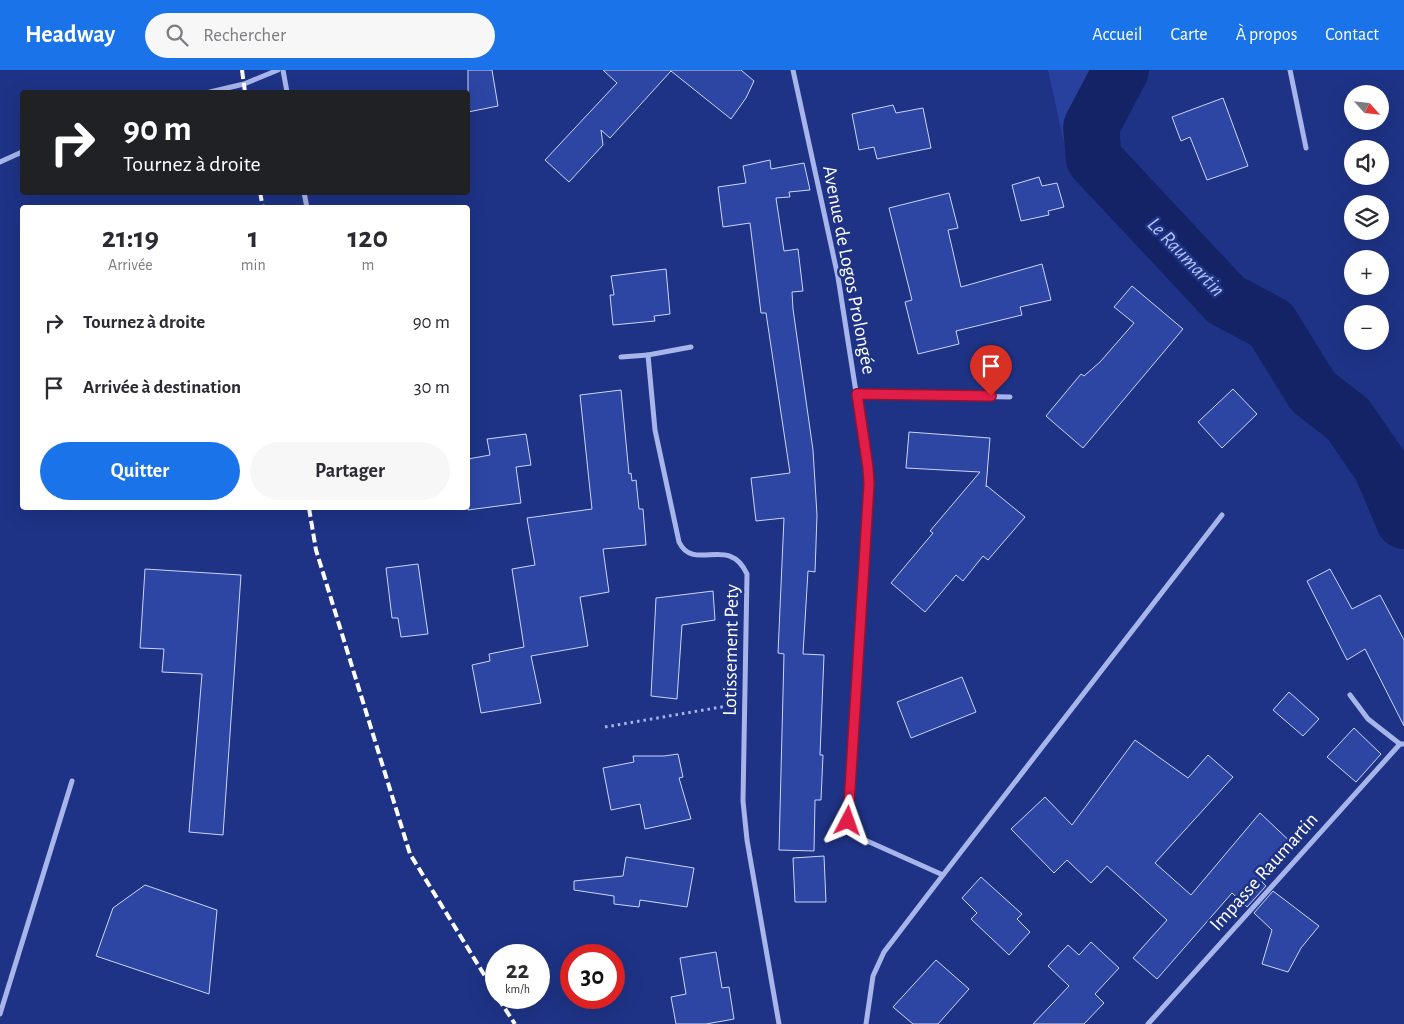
<!DOCTYPE html>
<html lang="fr">
<meta charset="utf-8">
<style>
body{margin:0;font-family:"Alegreya Sans",sans-serif;background:#f7f7f7;color:#2b2b33;height:100vh;display:flex;flex-direction:column;font-size:19px;white-space:nowrap}
*{box-sizing:border-box;margin:0}
p{font-size:16px;color:#7c7c81}
.icon{flex:none;width:28px;height:28px;fill:none;stroke:currentColor;stroke-width:2;stroke-linecap:round;stroke-linejoin:round}
.map{position:relative;flex:1;overflow:hidden}
.side{position:absolute;left:20px;top:135px;width:450px;height:305px;display:flex;flex-direction:column;background:#fff;border-radius:5px;box-shadow:0 5px 20px #0002}
.side>*{flex:none}
.top-card{position:absolute;left:20px;top:20px;width:450px;height:105px;border-radius:5px;box-shadow:0 5px 20px #0002;background:#202124;color:#fff;overflow:hidden}
.needle{width:32px;rotate:117deg}
.fabs{position:absolute;left:1344px;top:15px;display:grid;gap:10px}
.fabs a{display:grid;place-items:center;width:45px;height:45px;border-radius:50%;background:#fff;box-shadow:0 5px 20px #0002;font-size:25px}
.speed{position:absolute;left:485px;top:874px;display:flex;gap:10px;font-size:25px;font-weight:700;text-align:center}
.speed>*{display:grid;place-content:center;width:65px;height:65px;border-radius:50%;background:#fff;box-shadow:0 5px 20px #0002;line-height:1}
.speed small{font-size:12px;font-weight:400}
.speed .limit{border:8px solid #d22;background:#fff;color:#111}
.pin{position:absolute;display:grid;place-items:center;width:42px;height:42px;color:#fff;margin:-51px -21px;border-radius:50% 50% 50% 0;rotate:-45deg;box-shadow:0 0 5px #0007}
.pin .icon{rotate:45deg}
.me{position:absolute;width:55px;margin:-28px;rotate:4deg;stroke-linejoin:round;filter:drop-shadow(0 0 4px #0008)}
.turn{display:flex;align-items:center;gap:18px;height:105px;padding:0 20px;font-size:22px}
.turn .icon{width:65px;height:65px;stroke-width:2.5}
.turn b{display:block;font-size:35px;line-height:42px}
.eta{display:flex;justify-content:space-evenly;align-items:center;height:85px;text-align:center}
.eta b{font-size:30px;font-weight:700;line-height:35px}
.action{display:flex;gap:10px;margin-top:auto;padding:10px 20px}
.action a{flex:1;height:58px;border-radius:30px;background:#1a73e8;color:#fff;font-size:20px;font-weight:700;line-height:58px;text-align:center}
.action a+a{background:#f7f7f7;color:#2b2b33}
ul{padding:0;list-style:none}
li{display:flex;align-items:center;gap:15px;height:65px;padding:0 20px}
li div{flex:1}
li b{display:block;font-size:19px}
li em{font-style:normal}
header{display:flex;align-items:center;gap:30px;box-sizing:border-box;height:70px;padding:0 25px;background:#1a73e8;color:#fff}
header strong{font-size:24px}
nav{display:flex;gap:28px;margin-inline-start:auto;font-size:18px}
.search{width:350px;height:45px;background:#f7f7f7;display:flex;align-items:center;gap:12px;box-sizing:border-box;padding:0 18px;border-radius:28px;color:#7c7c81;font-size:19px}
.map>svg:first-child{display:block}
</style>
<header>
<strong>Headway</strong>
<div class="search"><svg class="icon" aria-label="search" viewBox="0 0 24 24"><circle cx="10" cy="10" r="6"/><path d="M15 15l6 6"/></svg>Rechercher</div>
<nav><a>Accueil</a><a>Carte</a><a>À propos</a><a>Contact</a></nav>
</header>
<div class="map">
<svg width="1404" height="954" viewBox="0 0 1404 954">
<rect width="100%" height="100%" fill="#1e3386"/>
<path fill="#28419f" d="M1048,0h96l-35,81 -40,14z"/>
<g fill="none" stroke-linecap="round" stroke-linejoin="round">
<path stroke="#142365" stroke-width="56" d="M1121,0l-30,57 3,32 132,141 45,24 42,68 35,27 33,48 23,54"/>
</g>
<g fill="#2d46a4" stroke="#ccd5f8">
<path d="M468,0h24l6,36 -30,6z"/>
<path d="M603,0h138l13,11 -8,17 -15,21 -60,-48 -61,67 -9,-8 2,15 -34,37 -24,-22 72,-77z"/>
<path d="M1223,28l25,68 -41,14 -17,-43 -9,4 -9,-24z"/>
<path d="M893,35l3,8 27,-5 8,40 -54,11 -3,-12 -15,3 -7,-36z"/>
<path d="M770,90l1,9 33,-6 6,27 -21,2 1,5 -14,1 8,53 14,-2 5,42 -11,1 1,17 20,141 4,65 -2,57 -7,-1 -5,83 21,1 -4,100h3l-2,45h-6l-1,51 -35,-1 5,-196 -6,-1 6,-135 -28,3 -5,-43 39,-5 -24,-160h-5l-11,-90 -27,4 -5,-40 28,-4 -3,-17z"/>
<path d="M1039,107l3,9 15,-3 7,24 -16,4 1,4 -28,6 -9,-36z"/>
<path d="M949,123l9,35 -10,2 13,57 81,-23 9,36 -31,7 2,8 -66,16 3,13 -41,10 -13,-52 7,-2 -23,-92z"/>
<path d="M666,199l4,45 -16,2 1,5 -42,4 -3,-30h4l-3,-19z"/>
<path d="M1132,216l51,43 -100,119 -37,-32 35,-42 3,2 16,-14 34,-39 -20,-16z"/>
<path d="M1233,319l24,25 -35,34 -24,-26z"/>
<path d="M621,320l8,84 2,-1 1,8 4,-1 3,29h4l3,36 -43,4 6,43 -29,5 8,49 -57,10 10,47 -60,10 -9,-48 18,-4 -1,-7 35,-7 -12,-78 23,-4 -8,-47 65,-9 -12,-114z"/>
<path d="M909,362l81,6 -4,49 1,-1 38,31 -37,43 -5,-4 -20,25 -7,-6 -31,37 -34,-29 42,-50 -3,-2 50,-59 -74,-4z"/>
<path d="M526,364l5,31 -15,2 5,36 -53,7v-51l22,-4 -3,-16z"/>
<path d="M418,494l10,70 -27,3 -3,-19h-6l-6,-50z"/>
<path d="M145,499l96,6 -18,260 -34,-3 13,-158 -40,-2 2,-23 -24,-1z"/>
<path d="M1330,499l22,40 28,-14 24,45v86l-39,-77 -18,11 -40,-79z"/>
<path d="M713,521l2,29 -33,5 -5,74 -26,-3 5,-98z"/>
<path d="M962,607l14,35 -65,26 -14,-36z"/>
<path d="M1289,622l30,27 -16,17 -30,-26z"/>
<path d="M1354,658l27,26 -25,28 -29,-25z"/>
<path d="M1135,670l53,38 20,-23 25,22 -78,86 36,32 69,-82 36,34 -34,35 4,4 -19,21 -15,-14 -75,86 -24,-21 34,-38 -60,-54 -16,17 -24,-23 -13,13 -43,-44 34,-32 27,28z"/>
<path d="M678,684l5,23 -4,1 12,41 -46,10 -5,-25 -29,6 -8,-42 31,-6 -1,-6h31z"/>
<path d="M824,786l2,46h-31l-2,-44z"/>
<path d="M626,787l68,11 -7,39 -47,-7 -1,7 -25,-3v-8l-40,-6v-9l49,-5z"/>
<path d="M981,807l41,37 -5,5 13,13 -21,23 -38,-36 6,-6 -15,-15z"/>
<path d="M145,815l72,25 -8,84 -113,-38 17,-48z"/>
<path d="M1273,821l46,35 -18,22 -13,24 -26,-8 10,-34 -18,-17z"/>
<path d="M1091,872l28,26 -24,26 9,9 -20,21h-51l36,-38 -21,-20 20,-21 11,10z"/>
<path d="M716,882l6,36 7,-1 5,32 -28,5h-30l-5,-27 15,-3 -6,-36z"/>
<path d="M936,890l33,29 -31,35h-25l-20,-17z"/>
</g>
<g fill="none" stroke-linecap="round" stroke-linejoin="round">
<path stroke="#a7b5ea" stroke-width="3" stroke-dasharray="2.5 4" stroke-linecap="butt" d="M605,657l122,-21"/>
<g stroke="#a7b5ea" stroke-width="5">
<path d="M283,0l4,22"/>
<path d="M793,0l45,207 30,192 -20,352 8,15 87,39 -59,77 -11,24 -7,48"/>
<path d="M1290,0l16,78"/>
<path d="M210,22l34,-8 34,-14"/>
<path d="M0,92l22,-10"/>
<path d="M304,122l3,16"/>
<path d="M648,285l43,-8"/>
<path d="M621,287l27,-2 7,75 24,112c15,31 50,-8 68,32l-4,227 4,39 32,184"/>
<path d="M857,324l153,3"/>
<path d="M1350,625l18,24 32,25"/>
<path d="M943,805l279,-360"/>
<path d="M0,944l72,-233"/>
<path d="M1148,954l252,-280h4"/>
</g>
<g stroke="#fff" stroke-width="4" stroke-dasharray="9 4" stroke-linecap="butt">
<path d="M242,0l3,22"/>
<path d="M260,122l3,16"/>
<path d="M309,438l7,42 94,304 86,140"/>
<path d="M498,928l17,26"/>
</g>
</g>
<g fill="none" stroke-linecap="round" stroke-linejoin="round">
<defs>
<path id="route" d="M848,751l21,-337 -1,-16 -11,-74 134,2"/>
</defs>
<use href="#route" stroke="#92132f" stroke-width="12"/>
<use href="#route" stroke="#e11d48" stroke-width="9"/>
</g>
<g text-anchor="middle" dominant-baseline="central" stroke-width="5" stroke-linejoin="round" paint-order="stroke">
<g font-size="20" fill="#fff" stroke="#1e3386">
<text transform="translate(849 200) rotate(79)">Avenue de Logos Prolongée</text>
<text transform="translate(731 580) rotate(-89)">Lotissement Pety</text>
<text transform="translate(1264 802) rotate(-48)">Impasse Raumartin</text>
</g>
<g font-size="21" font-style="italic" fill="#b2c0f2" stroke="#1e3386">
<text transform="translate(1186 187) rotate(46)">Le Raumartin</text>
</g>
</g>
</svg>
<div class="fabs">
<a><svg class="needle" viewBox="-14 -14 28 28"><path d="M0-13l5 13h-10z" fill="#e53935"/><path d="M0 13l5-13h-10z" fill="#7c7c81"/></svg></a>
<a><svg class="icon" aria-label="sound" viewBox="0 0 24 24"><path d="M4 9h4l5-4v14l-5-4H4zM17 9q2 3 0 6"/></svg></a>
<a><svg class="icon" aria-label="layers" viewBox="0 0 24 24"><path d="M12 4l9 5-9 5-9-5zM3 14l9 5 9-5"/></svg></a>
<a>+</a>
<a>−</a>
</div>
<div class="speed"><div>22<small>km/h</small></div><div class="limit">30</div></div>
<div class="pin" style="left:991px;top:326px;background:#d93025"><svg class="icon" aria-label="arrive" viewBox="0 0 24 24"><path d="M6 21V4h12l-3 4 3 4H6"/></svg></div>
<svg class="me" style="left:848px;top:751px" viewBox="-20 -20 40 40"><path d="M0-17L14 15 0 8-14 15z" fill="#e11d48" stroke="#fff" stroke-width="4"/></svg>
<div class="top-card">
<div class="turn"><svg class="icon" aria-label="right" viewBox="0 0 24 24"><path d="M7 20v-9h11M14 6l5 5-5 5"/></svg><div><b>90 m</b>Tournez à droite</div></div>
</div>
<section class="side">
<div class="eta">
<div><b>21:19</b><p>Arrivée</p></div>
<div><b>1</b><p>min</p></div>
<div><b>120</b><p>m</p></div>
</div>
<ul>
<li><svg class="icon" aria-label="right" viewBox="0 0 24 24"><path d="M7 20v-9h11M14 6l5 5-5 5"/></svg><div><b>Tournez à droite</b></div><em>90 m</em></li>
<li><svg class="icon" aria-label="arrive" viewBox="0 0 24 24"><path d="M6 21V4h12l-3 4 3 4H6"/></svg><div><b>Arrivée à destination</b></div><em>30 m</em></li>
</ul>
<div class="action"><a>Quitter</a><a>Partager</a></div>
</section>
</div>
